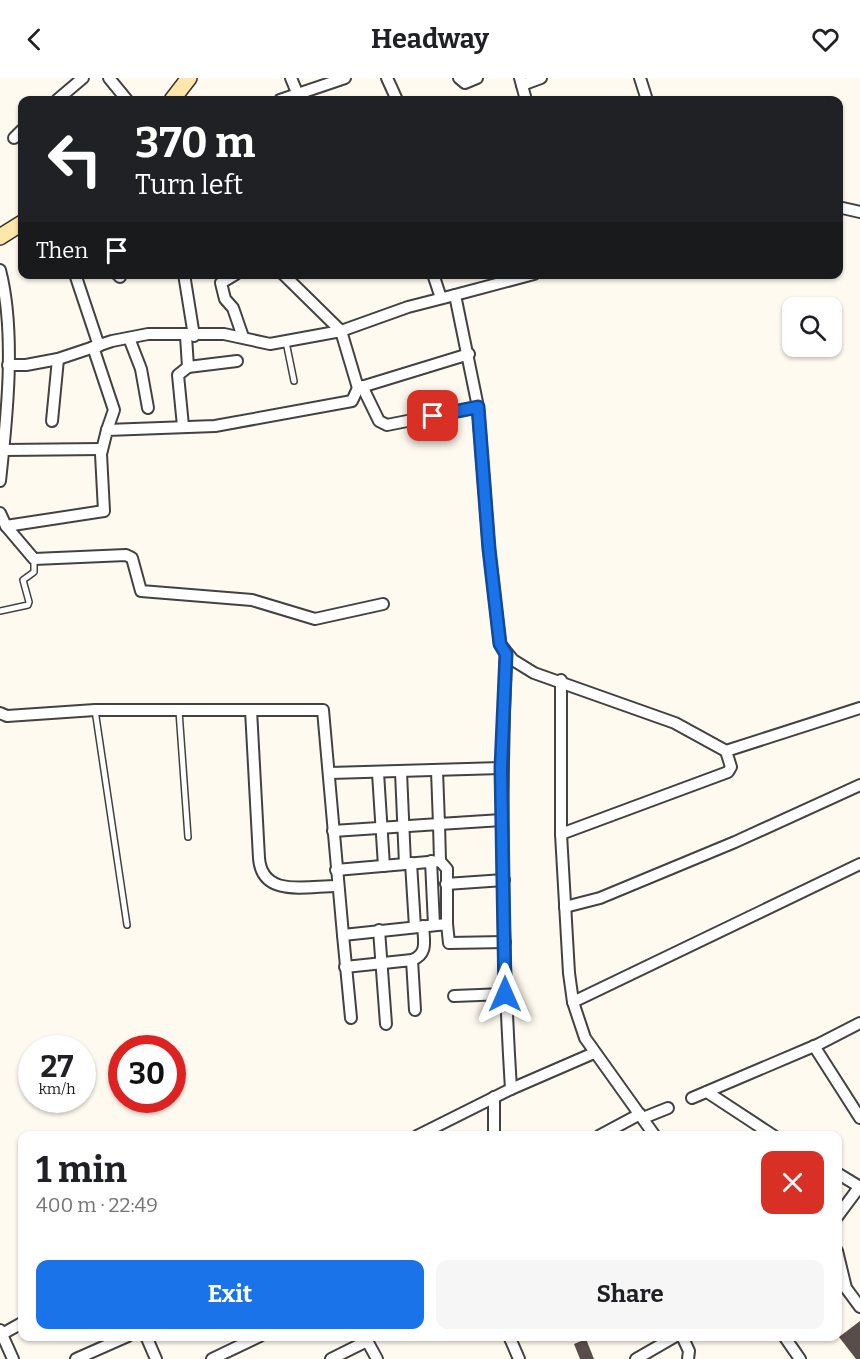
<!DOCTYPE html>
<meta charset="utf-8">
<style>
body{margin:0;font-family:Bitter,serif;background:#f6f6f6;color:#202124;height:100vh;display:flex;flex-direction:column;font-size:22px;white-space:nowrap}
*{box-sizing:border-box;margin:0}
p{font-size:20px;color:#757577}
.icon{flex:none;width:33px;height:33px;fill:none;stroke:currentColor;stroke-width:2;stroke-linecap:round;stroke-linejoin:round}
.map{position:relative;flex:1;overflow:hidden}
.sheet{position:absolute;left:18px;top:1053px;width:824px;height:210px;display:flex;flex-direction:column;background:#fff;border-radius:12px;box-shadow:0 2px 4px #0004}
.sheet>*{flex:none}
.top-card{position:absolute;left:18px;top:18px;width:825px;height:183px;border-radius:12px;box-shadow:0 2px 4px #0004;background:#202124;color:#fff;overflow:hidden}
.buttons{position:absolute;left:782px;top:219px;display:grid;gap:12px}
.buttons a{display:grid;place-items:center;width:60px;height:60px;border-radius:12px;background:#fff;box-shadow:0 2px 4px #0004;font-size:30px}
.speed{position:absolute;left:18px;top:957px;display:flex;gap:12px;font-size:30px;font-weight:700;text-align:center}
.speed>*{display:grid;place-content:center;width:78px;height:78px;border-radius:50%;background:#fff;box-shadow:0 2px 4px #0004;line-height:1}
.speed small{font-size:15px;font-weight:400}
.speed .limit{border:9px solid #d22;background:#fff;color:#111}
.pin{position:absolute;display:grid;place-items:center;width:51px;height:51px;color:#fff;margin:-26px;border-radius:12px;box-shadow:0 3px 9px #0006}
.me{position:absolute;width:66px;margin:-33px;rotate:0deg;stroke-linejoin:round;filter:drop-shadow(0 0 4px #0008)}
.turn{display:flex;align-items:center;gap:21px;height:126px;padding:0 18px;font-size:27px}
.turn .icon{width:78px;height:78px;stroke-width:2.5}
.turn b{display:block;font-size:42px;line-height:51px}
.then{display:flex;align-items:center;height:57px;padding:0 18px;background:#0003;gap:12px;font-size:22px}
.round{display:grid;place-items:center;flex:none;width:63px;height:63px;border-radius:12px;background:#f6f6f6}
.summary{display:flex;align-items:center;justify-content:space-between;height:102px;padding:0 18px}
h1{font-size:36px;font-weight:700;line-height:45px}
.primary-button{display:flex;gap:12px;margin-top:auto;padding:12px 18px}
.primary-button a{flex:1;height:69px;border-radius:12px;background:#1a73e8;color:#fff;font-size:24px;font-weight:700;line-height:69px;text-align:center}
.primary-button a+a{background:#f6f6f6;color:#202124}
header{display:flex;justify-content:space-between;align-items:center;height:78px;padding:0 18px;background:#fff;font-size:27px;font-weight:700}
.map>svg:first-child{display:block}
</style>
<header><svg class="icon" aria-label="back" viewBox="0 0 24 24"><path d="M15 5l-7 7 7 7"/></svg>Headway<svg class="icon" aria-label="heart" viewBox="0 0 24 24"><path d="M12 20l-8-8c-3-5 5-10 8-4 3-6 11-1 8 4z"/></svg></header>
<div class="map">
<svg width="860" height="1281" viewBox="0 0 860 1281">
<rect width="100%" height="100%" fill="#fffaf0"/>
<g fill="#584d4b">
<path d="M860,1243v38h-4l-17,-22z"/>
<path d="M586,1261l8,20h-14l-6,-15z"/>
</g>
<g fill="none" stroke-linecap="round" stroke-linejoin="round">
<defs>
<g id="lane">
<path d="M286,264l8,39"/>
<path d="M0,533l28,-6 1,-3 -6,-22 11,-8v-13"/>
<path d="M95,632l32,215"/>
<path d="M179,633l9,126"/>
</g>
<g id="street">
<path d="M109,0l18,22"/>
<path d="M291,0l7,17"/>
<path d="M387,0l10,22"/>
<path d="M459,0l6,5 12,-5"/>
<path d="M520,0l6,22"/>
<path d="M640,0l7,22"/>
<path d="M522,7l19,-7"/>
<path d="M57,22l26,-22"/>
<path d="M280,22l65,-22"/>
<path d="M14,60l8,-8"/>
<path d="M838,129l22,5"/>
<path d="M0,192c16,62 7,147 0,211"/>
<path d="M75,196l24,72"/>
<path d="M117,196l3,3"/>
<path d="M184,196l10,62"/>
<path d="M236,196l-15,9 4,16 8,9 10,29"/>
<path d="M283,196l58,57 67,-24 47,-12"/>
<path d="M433,196l8,24"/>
<path d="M534,196l-79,21 23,112 11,142 11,95 13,16 21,13 141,50 51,28 134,-43"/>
<path d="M129,260l12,31 7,39"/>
<path d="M93,269l21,63 -7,20"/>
<path d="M8,287h18l32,-6 54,-18 36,-7h76l46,10 71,-13 17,57"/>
<path d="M188,289l49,-6"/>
<path d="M362,308l17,35 8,4 91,-18"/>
<path d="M52,343l6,-62"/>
<path d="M183,348l-5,-51 10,-8 -2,-31"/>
<path d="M4,372l98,-1"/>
<path d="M0,435l6,13 28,33 92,-4 6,3 9,33 111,9 63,19 68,-15"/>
<path d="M6,448l98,-15 -3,-57 6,-24 108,-4 137,-25 6,-13 111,-34"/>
<path d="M506,576c-6,145 -4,290 5,435"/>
<path d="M561,602v154l8,139 4,29 12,36 70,98"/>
<path d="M251,632l8,148c3,40 47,28 78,28"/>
<path d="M0,635l7,3 88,-6h228l20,225 104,-11 2,19 56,-1"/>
<path d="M437,693l2,53 63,-4"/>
<path d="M401,694l4,92"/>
<path d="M330,695l171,-5"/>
<path d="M378,695l6,93"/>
<path d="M333,753l106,-7 1,37 -104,9"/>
<path d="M561,756l167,-62 3,-5 -5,-16"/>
<path d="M431,783l3,64"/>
<path d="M440,783l7,8v55"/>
<path d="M411,785l4,64"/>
<path d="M446,806l58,-4"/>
<path d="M565,829l35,-9 135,-56 125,-57"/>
<path d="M379,852l7,94"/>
<path d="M343,857l8,83"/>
<path d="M412,882c16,-6 12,-19 11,-34"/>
<path d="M345,889l67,-7 3,50"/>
<path d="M454,918l51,-2"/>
<path d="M573,924l287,-138"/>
<path d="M814,968l46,72"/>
<path d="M707,1014l67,44"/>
<path d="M494,1019v39"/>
<path d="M692,1020l127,-54 41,-21"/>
<path d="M643,1040l25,-10"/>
<path d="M417,1058l94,-47 83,-36"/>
<path d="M599,1058l41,-22"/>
<path d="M837,1095l23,14"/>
<path d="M837,1139l23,-31"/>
<path d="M837,1173l9,37 14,19"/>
<path d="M0,1252l13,29"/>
<path d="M2,1256l20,-11"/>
<path d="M146,1258l10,23"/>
<path d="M509,1258l10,23"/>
<path d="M682,1258l7,15 -1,8"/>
<path d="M784,1258l16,23"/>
<path d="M365,1259l12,22"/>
<path d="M76,1281l52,-23"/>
<path d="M212,1281l48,-23"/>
<path d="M331,1281l36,-18"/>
<path d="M636,1281l40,-23"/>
</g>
<g id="secondary">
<path d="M172,22l17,-22"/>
<path d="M0,159l22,-14"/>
</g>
</defs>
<use href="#lane" stroke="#424242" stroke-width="8"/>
<use href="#street" stroke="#424242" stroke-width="14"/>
<use href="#secondary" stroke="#313131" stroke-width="18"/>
<use href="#lane" stroke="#fff" stroke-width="5"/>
<use href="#street" stroke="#fff" stroke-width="10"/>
<use href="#secondary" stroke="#ffe7ab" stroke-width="15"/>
</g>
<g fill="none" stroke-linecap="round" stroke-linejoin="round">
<defs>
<path id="route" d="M433,338l45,-9 11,142 11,95 6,10 -5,114 4,226"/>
</defs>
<use href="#route" stroke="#114b97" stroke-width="15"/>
<use href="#route" stroke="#1a73e8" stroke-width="10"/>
</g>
</svg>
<div class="buttons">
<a><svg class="icon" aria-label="search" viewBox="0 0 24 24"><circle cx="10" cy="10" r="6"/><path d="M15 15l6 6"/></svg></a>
</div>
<div class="speed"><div>27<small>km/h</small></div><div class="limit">30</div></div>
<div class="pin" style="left:433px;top:338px;background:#d93025"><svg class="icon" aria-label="arrive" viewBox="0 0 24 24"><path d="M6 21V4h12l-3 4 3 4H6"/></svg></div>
<svg class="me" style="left:505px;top:916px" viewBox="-20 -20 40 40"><path d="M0-17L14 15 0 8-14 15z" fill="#1a73e8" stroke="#fff" stroke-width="4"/></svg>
<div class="top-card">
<div class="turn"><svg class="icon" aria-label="left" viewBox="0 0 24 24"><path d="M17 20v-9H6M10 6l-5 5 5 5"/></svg><div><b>370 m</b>Turn left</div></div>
<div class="then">Then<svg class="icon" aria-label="arrive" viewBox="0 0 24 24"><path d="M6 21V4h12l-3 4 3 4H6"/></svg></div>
</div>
<section class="sheet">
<div class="summary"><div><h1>1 min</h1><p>400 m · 22:49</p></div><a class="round" style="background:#d93025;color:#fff"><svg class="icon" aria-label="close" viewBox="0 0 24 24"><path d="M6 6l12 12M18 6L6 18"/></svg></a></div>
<div class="primary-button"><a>Exit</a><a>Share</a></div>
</section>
</div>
